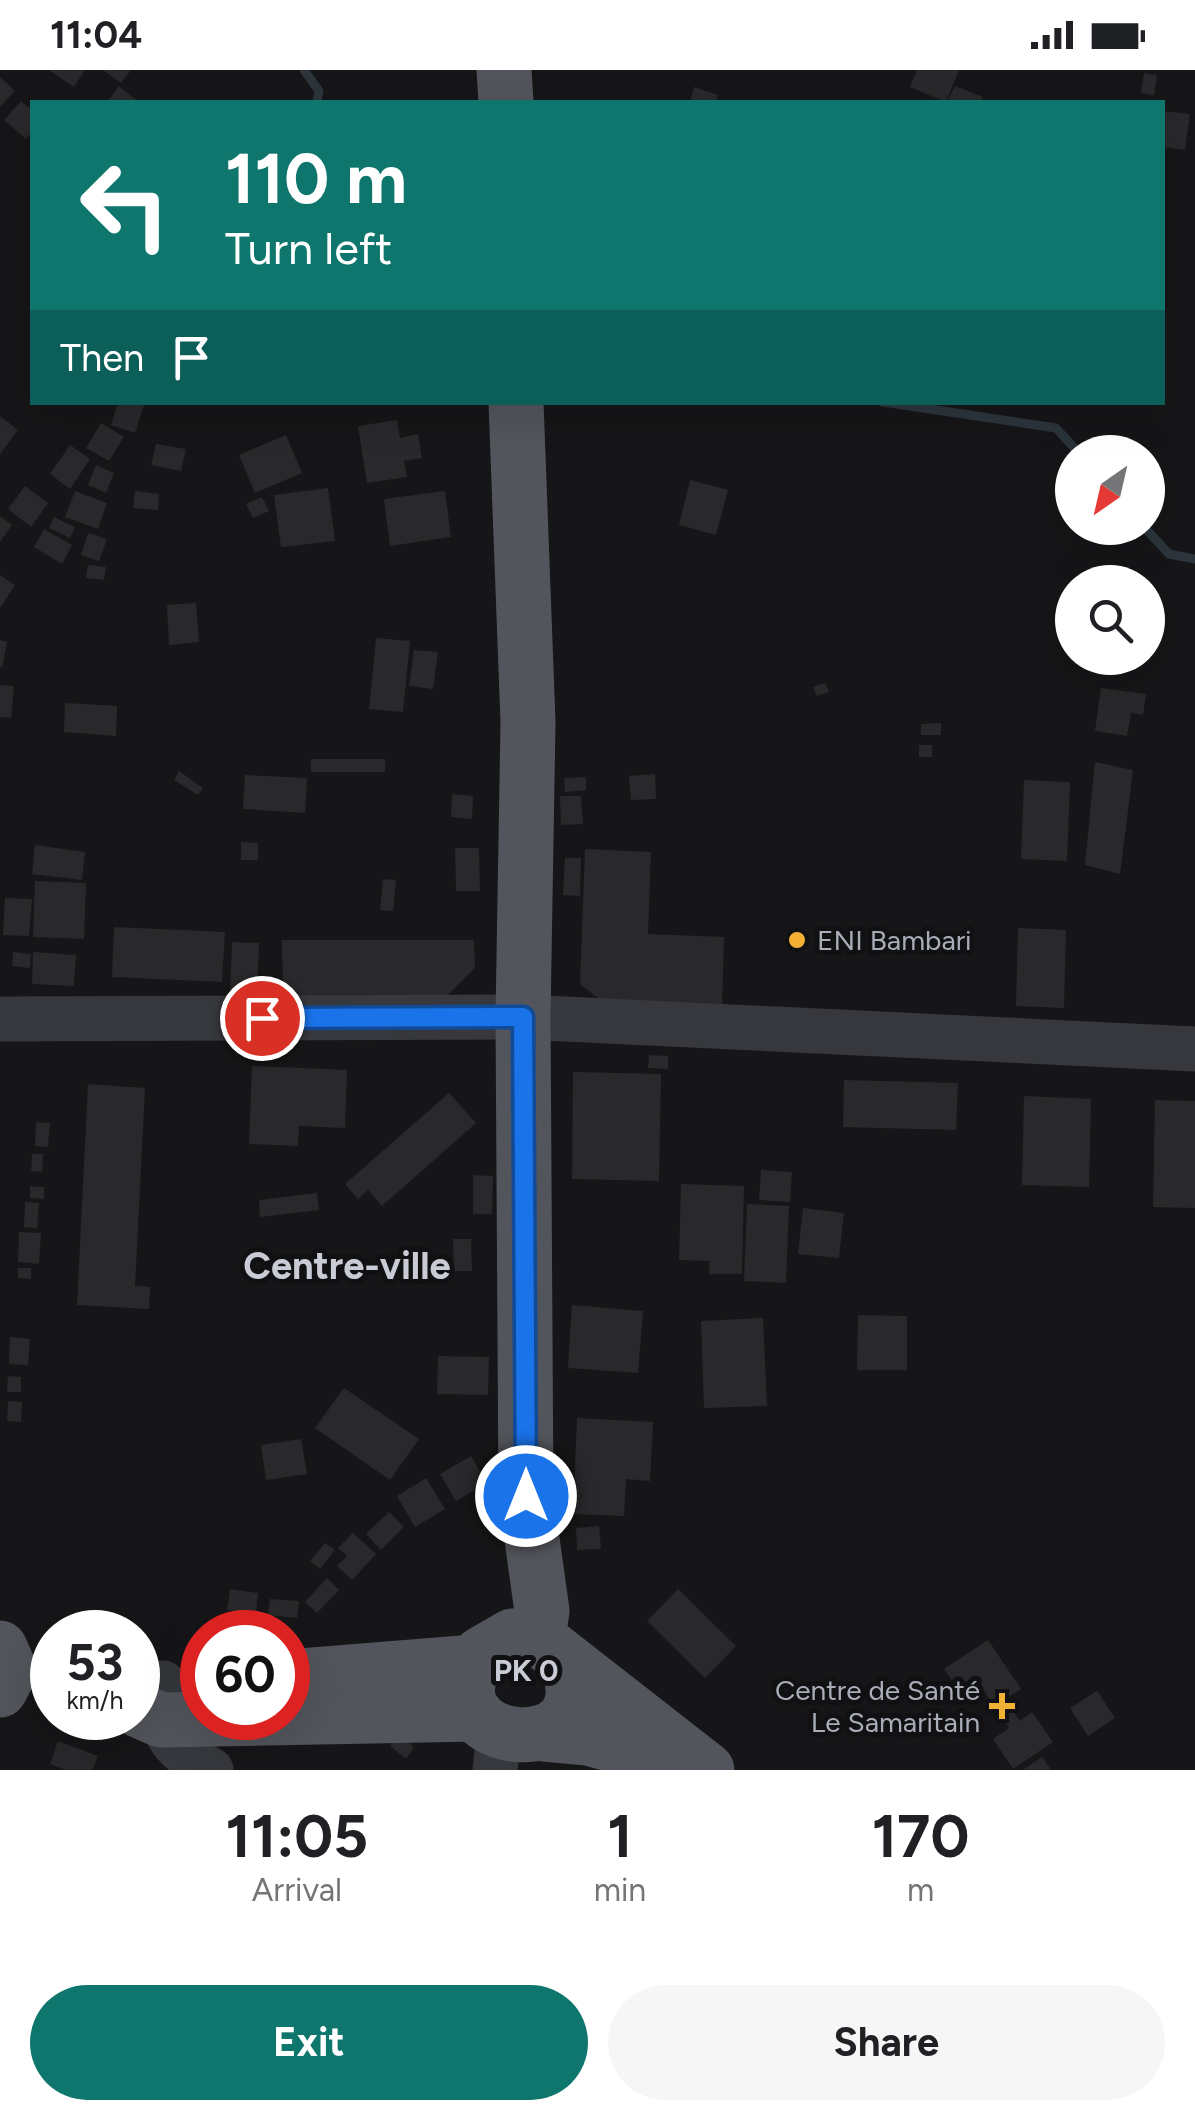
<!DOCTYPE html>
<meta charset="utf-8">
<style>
body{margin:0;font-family:Figtree,sans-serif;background:#f6f6f6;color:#202124;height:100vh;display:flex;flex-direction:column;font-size:38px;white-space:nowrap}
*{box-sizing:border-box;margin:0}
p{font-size:32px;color:#757577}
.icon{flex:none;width:55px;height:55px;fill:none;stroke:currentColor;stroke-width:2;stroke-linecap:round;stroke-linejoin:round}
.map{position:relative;height:1700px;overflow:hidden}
.sheet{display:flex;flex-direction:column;background:#fff;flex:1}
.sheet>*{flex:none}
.hud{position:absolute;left:30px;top:30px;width:1135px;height:305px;border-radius:0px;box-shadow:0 10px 40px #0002;background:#0f766e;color:#fff;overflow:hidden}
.needle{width:65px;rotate:214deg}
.fabs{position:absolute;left:1055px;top:365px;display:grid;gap:20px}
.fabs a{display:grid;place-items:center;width:110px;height:110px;border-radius:50%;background:#fff;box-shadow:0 10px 40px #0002;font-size:50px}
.speed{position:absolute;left:30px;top:1540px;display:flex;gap:20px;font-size:50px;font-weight:700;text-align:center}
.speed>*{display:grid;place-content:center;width:130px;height:130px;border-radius:50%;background:#fff;box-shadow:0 10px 40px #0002;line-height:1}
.speed small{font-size:25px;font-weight:400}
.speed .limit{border:15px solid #d22;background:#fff;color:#111}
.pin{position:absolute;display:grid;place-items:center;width:85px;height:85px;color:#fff;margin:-42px;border:5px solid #fff;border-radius:50%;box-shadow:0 2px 10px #0007}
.me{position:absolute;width:110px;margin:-55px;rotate:0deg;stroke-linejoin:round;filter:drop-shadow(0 0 8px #0008)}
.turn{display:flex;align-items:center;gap:35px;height:210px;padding:0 30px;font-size:45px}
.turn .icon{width:130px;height:130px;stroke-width:2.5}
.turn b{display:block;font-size:70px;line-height:85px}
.then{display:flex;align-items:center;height:95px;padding:0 30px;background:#0003;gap:20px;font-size:38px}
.eta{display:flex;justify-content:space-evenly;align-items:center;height:170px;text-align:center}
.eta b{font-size:60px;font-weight:700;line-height:70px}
.cta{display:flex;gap:20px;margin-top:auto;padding:20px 30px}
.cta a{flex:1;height:115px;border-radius:60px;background:#0f766e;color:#fff;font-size:40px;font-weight:700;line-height:115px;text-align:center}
.cta a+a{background:#f6f6f6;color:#202124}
.status{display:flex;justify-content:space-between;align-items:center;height:70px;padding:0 50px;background:#fff;direction:ltr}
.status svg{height:28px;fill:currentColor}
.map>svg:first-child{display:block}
</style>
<div class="status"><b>11:04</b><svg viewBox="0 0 49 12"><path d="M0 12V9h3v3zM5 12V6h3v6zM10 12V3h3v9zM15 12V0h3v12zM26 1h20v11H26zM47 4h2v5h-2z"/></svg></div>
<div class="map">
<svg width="1195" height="1700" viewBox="0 0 1195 1700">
<rect width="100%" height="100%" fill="#161618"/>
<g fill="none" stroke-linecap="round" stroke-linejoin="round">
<g stroke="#2c353c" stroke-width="9">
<path d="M304,0l15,21 -2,11"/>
<path d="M883,332l173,26 22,24"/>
<path d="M1145,458l24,26 26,5"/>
</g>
</g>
<g fill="#29292c">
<path d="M49,0h36l-11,17z"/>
<path d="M103,0h28l-10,13z"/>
<path d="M917,0h42l-13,32 -36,-15z"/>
<path d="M1144,3l13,2 -3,20 -13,-2z"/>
<path d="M0,7l15,14 -15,16z"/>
<path d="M119,16l17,14 -2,2h-27z"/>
<path d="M955,16l28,11 -3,5h-33z"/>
<path d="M694,17l24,8 -2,7h-26z"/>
<path d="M21,31l11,9v21l-6,8 -22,-19z"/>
<path d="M1162,41l28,3 -5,36 -23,-3z"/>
<path d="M118,332h27l-10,31 -24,-8z"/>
<path d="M0,346l18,14 -18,24z"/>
<path d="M397,350l3,18 18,-4 4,24 -18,3 3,16 -40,6 -9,-57z"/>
<path d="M101,353l23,14 -15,24 -23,-13z"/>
<path d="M286,365l16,38 -47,20 -16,-38z"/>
<path d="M156,374l30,5 -5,22 -30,-6z"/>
<path d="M70,375l20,14 -20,30 -20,-15z"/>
<path d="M96,395l18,8 -8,20 -18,-8z"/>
<path d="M690,410l38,10 -12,45 -37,-10z"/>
<path d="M25,416l23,17 -17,24 -23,-18z"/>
<path d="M328,418l7,53 -54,6 -7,-52z"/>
<path d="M75,421l32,12 -9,26 -33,-12z"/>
<path d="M135,421l24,3 -1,16 -25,-2z"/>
<path d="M445,421l6,46 -61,9 -6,-47z"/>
<path d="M262,427l7,14 -16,7 -7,-14z"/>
<path d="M0,446l12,9 -12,17z"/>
<path d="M54,447l21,10 -5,11 -21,-10z"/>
<path d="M44,459l28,16 -10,19 -28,-17z"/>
<path d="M88,463l19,6 -8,22 -18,-6z"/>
<path d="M88,495l18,2 -2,13 -18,-2z"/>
<path d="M0,505l15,10 -15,23z"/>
<path d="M196,533l3,39 -30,3 -2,-40z"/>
<path d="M376,568l34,3 -7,71 -34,-3z"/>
<path d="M0,570l7,2 -5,26 -2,-1z"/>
<path d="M414,580l24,2 -5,37 -24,-3z"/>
<path d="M825,613l4,9 -12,4 -4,-9z"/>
<path d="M0,615l14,1 -3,32 -11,-1z"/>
<path d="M1101,618l45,6 -3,21 -12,-2 -4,23 -32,-5z"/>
<path d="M65,633l52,3 -1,30 -52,-4z"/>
<path d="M941,653v12h-20v-11z"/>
<rect x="919" y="675" width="13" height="12"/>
<rect x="311" y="689" width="74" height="13"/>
<path d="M1095,692l38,8 -13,104 -35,-9z"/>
<path d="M179,701l24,17 -5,7 -24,-15z"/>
<path d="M655,704l1,25 -25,1 -2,-24z"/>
<path d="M245,705l62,3 -2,35 -62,-4z"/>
<path d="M586,707v13l-21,2 -1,-14z"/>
<path d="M1024,710l46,2 -3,79 -46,-2z"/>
<path d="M452,724l21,2 -1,23 -21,-2z"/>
<path d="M560,726h21l2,28 -22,1z"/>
<path d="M241,772l17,1v17h-17z"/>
<path d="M35,775l50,7 -3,28 -50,-6z"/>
<path d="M455,778h24l1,43h-24z"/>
<path d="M585,779l66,3 -3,82 76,3 -2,71 -118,-5 -24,-19z"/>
<path d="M565,788h16l-1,38 -17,-1z"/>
<path d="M383,809l13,1 -3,31 -13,-1z"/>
<path d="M35,811l51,2 -2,56 -51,-2z"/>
<path d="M5,828l27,1 -3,37 -26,-1z"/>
<path d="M114,857l111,5 -3,50 -110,-5z"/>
<path d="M1018,858l48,2 -2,78 -48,-2z"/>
<path d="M282,870h192l1,28 -30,30 -162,-1z"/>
<path d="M232,872l27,1 -2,50 -27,-1z"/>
<path d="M13,882l18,2 -1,14 -18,-2z"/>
<path d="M33,882l43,3 -2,31 -42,-2z"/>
<path d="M649,985l19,1v13l-20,-1z"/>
<path d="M252,996l95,4 -2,58 -46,-2 -1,20 -49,-2z"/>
<path d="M573,1002l88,2 -2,107 -87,-2z"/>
<path d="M844,1010l114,3 -2,47 -113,-3z"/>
<path d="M88,1014l57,4 -10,198 15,1 -1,22 -72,-4z"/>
<path d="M449,1023l27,30 -94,83 -14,-16 -10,9 -13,-15z"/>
<path d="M1024,1026l67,3 -2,88 -67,-2z"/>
<path d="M1155,1030l40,1v107l-42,-1z"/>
<path d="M36,1052l14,1 -2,24 -13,-1z"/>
<path d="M32,1084h11l-1,18 -11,-1z"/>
<path d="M761,1100l31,2 -2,30 -31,-2z"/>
<path d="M473,1105l20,1 -1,38h-19z"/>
<path d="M681,1114l63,2 -2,88h-33l1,-13 -31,-1z"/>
<path d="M30,1116l14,1v12l-14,-1z"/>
<path d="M317,1123l2,17 -59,7 -1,-17z"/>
<path d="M25,1132l14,1 -2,25 -13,-1z"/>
<path d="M747,1134l42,2 -3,77 -42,-2z"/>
<path d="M803,1138l41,5 -5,45 -41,-4z"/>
<path d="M19,1162l22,1 -2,31 -21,-2z"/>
<path d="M453,1169h18l1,32h-18z"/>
<path d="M18,1198h13v11l-13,-1z"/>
<path d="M572,1235l71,6 -5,62 -70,-5z"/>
<path d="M858,1245l49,1v54h-50z"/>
<path d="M763,1248l4,88 -63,2 -3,-87z"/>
<path d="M10,1267l20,2 -2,26 -19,-1z"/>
<path d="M438,1286l51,1 -1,38 -51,-1z"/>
<path d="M8,1306l13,1v15h-14z"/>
<path d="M344,1318l75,51 -29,41 -75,-52z"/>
<path d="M8,1331l14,1 -1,20 -14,-1z"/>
<path d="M577,1348l76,4 -3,59 -24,-2 -2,37 -51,-2z"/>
<path d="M301,1369l6,35 -41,6 -5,-35z"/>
<path d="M471,1386l16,27 -31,18 -16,-27z"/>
<path d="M426,1408l19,31 -30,18 -18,-31z"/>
<path d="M389,1442l15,15 -23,23 -15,-16z"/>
<path d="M599,1456l2,23 -24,1 -1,-22z"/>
<path d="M353,1463l23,21 -24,26 -15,-14 10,-10 -9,-8z"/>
<path d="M325,1473l10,7 -15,19 -10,-8z"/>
<path d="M327,1508l12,12 -22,23 -12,-11z"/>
<path d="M230,1519l28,4 -2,21 -29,-4z"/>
<path d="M678,1519l58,57 -31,32 -58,-57z"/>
<path d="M270,1529l29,2 -2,17 -29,-3z"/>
<path d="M988,1570l33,49 -16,10 15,22 12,-9 21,30 -40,27 -20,-30 16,-11 -30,-45 -17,12 -18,-26z"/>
<path d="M1097,1621l18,27 -27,18 -18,-28z"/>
<path d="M399,1665l15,12 -8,12 -16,-13z"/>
<path d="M58,1671l40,15 -6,14h-26l-16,-6z"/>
<path d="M1042,1687l9,13h-28z"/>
</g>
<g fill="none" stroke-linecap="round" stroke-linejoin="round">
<g stroke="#37383d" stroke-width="45">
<path d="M0,949l523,-2 672,32"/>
<path d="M163,1613c-2,51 2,62 48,87"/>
<path d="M495,1700l4,-36"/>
</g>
<g stroke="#53555c" stroke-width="55">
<path d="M504,0l2,32"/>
<path d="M516,332l12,320 -5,295 3,479 16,115 -4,27"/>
<path d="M0,1578l10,23 -10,19"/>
<path d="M565,1589c50,111 -150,92 -84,-5l31,-18 26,2 169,132"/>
<path d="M288,1607l187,-15"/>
<path d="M138,1640l23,10 315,-6"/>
<path d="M544,1664l44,4 94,26"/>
</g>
</g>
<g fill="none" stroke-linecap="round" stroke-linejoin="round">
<defs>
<path id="route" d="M262,948l261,-1 3,479"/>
</defs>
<use href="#route" stroke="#114b97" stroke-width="25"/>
<use href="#route" stroke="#1a73e8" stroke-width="18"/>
</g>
<g fill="#f2b134" stroke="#111113" stroke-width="4">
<circle cx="797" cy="870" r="10"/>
<path d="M997 1621h10v10h10v10h-10v10h-10v-10h-10v-10h10z"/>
</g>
<g text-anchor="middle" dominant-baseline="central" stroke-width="10" stroke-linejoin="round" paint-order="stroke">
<g font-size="28" fill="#a8adb8" stroke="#111113" text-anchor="start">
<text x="817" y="870">ENI Bambari</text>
<text x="980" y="1620" text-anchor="end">Centre de Santé<tspan x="980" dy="32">Le Samaritain</tspan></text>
</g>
<g font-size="30" font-weight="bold" fill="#c9ccd4" stroke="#111113">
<text x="526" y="1600">PK 0</text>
</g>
<g font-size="38" font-weight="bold" fill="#c9ccd4" stroke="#111113">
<text x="347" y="1196">Centre-ville</text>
</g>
</g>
</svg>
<div class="fabs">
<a><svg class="needle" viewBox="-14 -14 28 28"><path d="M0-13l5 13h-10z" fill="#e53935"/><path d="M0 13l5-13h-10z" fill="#757577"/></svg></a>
<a><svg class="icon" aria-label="search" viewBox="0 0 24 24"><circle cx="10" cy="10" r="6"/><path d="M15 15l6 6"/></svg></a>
</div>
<div class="speed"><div>53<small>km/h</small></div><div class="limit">60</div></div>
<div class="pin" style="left:262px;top:948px;background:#d93025"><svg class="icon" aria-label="arrive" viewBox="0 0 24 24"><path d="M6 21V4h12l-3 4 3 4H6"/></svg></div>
<svg class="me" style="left:526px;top:1426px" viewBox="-20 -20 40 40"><circle r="17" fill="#1a73e8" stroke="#fff" stroke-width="3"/><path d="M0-11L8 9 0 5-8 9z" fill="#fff"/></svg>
<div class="hud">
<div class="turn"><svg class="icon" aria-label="left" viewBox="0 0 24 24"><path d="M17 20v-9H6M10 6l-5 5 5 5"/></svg><div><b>110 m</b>Turn left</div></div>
<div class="then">Then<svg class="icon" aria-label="arrive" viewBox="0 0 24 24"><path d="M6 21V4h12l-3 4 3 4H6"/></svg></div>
</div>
</div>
<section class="sheet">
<div class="eta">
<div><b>11:05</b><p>Arrival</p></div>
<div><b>1</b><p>min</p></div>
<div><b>170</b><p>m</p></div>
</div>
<div class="cta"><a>Exit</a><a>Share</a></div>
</section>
